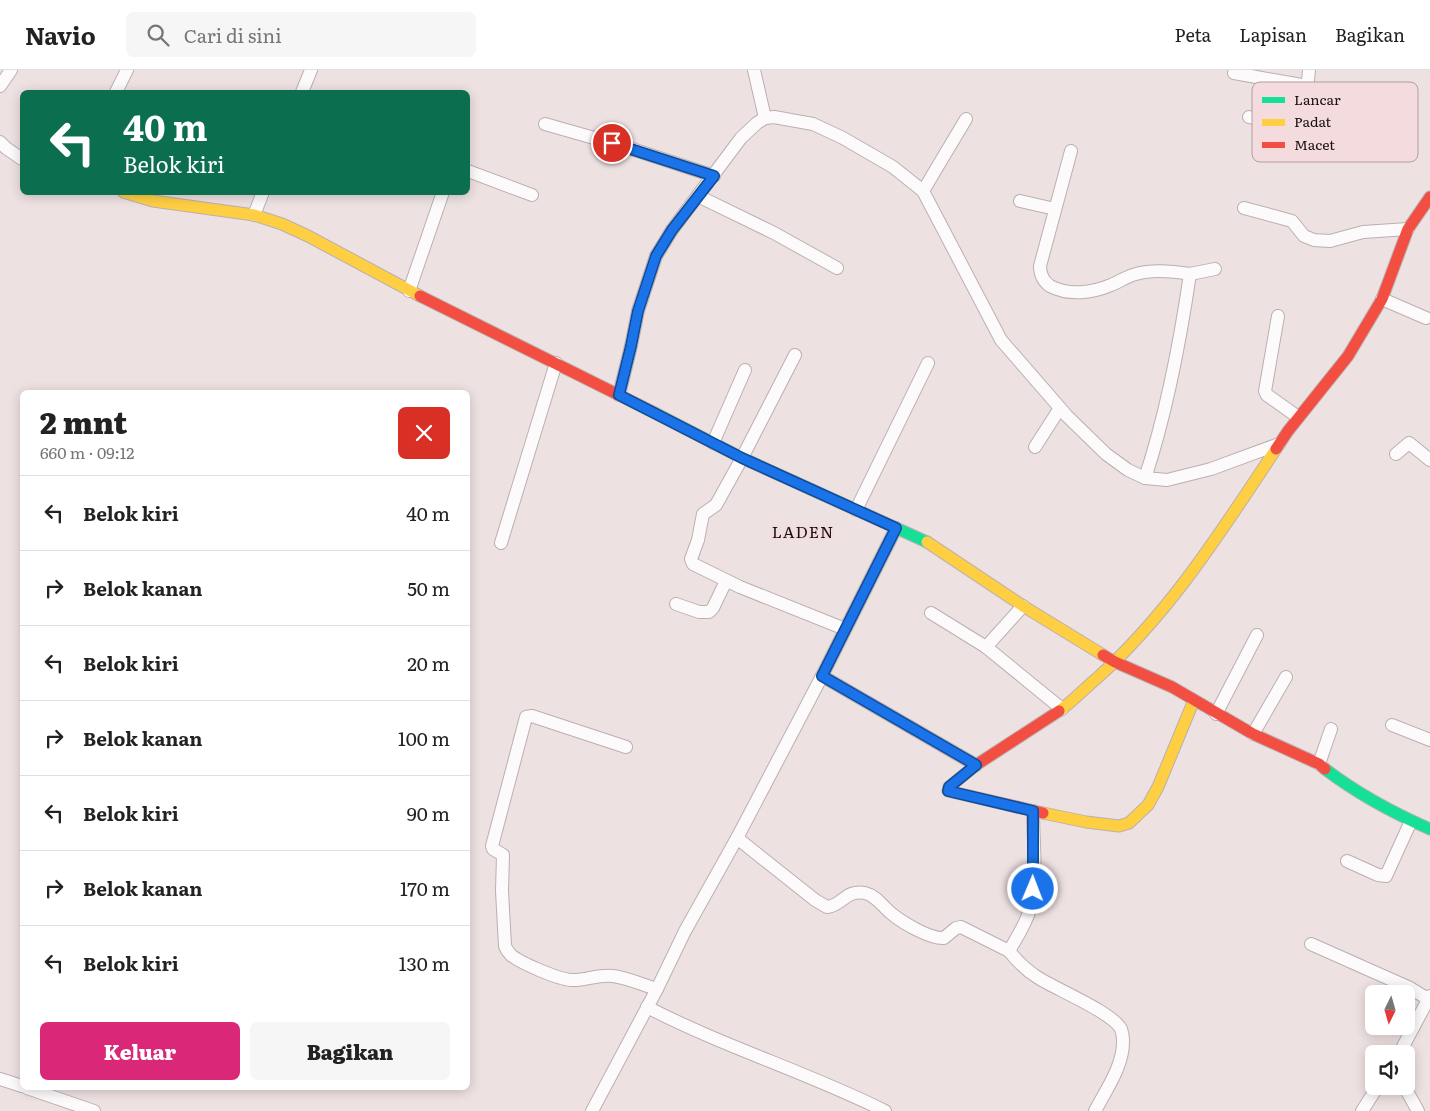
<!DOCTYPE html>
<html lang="id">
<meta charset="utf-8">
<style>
body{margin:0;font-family:Literata,serif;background:#f6f6f6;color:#222;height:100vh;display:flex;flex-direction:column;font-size:19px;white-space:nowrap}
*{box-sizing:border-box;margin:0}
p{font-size:16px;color:#767676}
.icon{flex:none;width:28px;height:28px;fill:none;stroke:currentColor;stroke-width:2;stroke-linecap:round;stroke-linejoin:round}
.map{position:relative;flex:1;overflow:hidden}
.side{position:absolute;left:20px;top:320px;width:450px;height:700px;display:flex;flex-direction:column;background:#fff;border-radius:8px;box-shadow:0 2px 12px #0003}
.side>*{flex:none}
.banner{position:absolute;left:20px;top:20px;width:450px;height:105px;border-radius:8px;box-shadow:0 2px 12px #0003;background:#0b6e4f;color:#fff;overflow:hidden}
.needle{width:32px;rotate:185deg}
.tools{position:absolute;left:1365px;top:915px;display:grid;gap:10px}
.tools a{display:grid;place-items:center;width:50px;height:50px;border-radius:8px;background:#fff;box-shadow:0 2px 12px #0003;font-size:25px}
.pin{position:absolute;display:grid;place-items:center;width:42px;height:42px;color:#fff;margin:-21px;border:2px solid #fff;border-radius:50%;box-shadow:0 1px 5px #0007}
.me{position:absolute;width:55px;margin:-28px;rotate:1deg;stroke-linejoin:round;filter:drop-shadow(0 0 4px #0008)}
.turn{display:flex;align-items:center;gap:18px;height:105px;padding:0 20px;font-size:22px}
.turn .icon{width:65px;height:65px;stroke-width:2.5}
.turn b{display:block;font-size:35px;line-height:42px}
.round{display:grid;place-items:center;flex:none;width:52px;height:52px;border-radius:8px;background:#f6f6f6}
.overview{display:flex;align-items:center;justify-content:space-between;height:85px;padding:0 20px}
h1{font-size:30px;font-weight:800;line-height:38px}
.button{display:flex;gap:10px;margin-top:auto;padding:10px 20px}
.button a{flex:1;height:58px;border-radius:8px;background:#db2777;color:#fff;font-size:20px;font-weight:800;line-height:58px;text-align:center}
.button a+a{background:#f6f6f6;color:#222}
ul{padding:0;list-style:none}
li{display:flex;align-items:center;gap:15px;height:75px;padding:0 20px;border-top:1px solid #e0e0e0}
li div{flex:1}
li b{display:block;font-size:19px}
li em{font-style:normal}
header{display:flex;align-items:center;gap:30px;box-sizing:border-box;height:70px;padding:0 25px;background:#fff;border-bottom:1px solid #e0e0e0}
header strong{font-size:24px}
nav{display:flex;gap:28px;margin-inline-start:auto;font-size:18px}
.search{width:350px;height:45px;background:#f6f6f6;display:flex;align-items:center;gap:12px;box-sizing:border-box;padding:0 18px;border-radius:8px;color:#767676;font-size:19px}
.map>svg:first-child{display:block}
</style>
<header>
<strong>Navio</strong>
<div class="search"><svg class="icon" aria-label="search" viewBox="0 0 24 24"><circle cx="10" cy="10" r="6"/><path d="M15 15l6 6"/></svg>Cari di sini</div>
<nav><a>Peta</a><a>Lapisan</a><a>Bagikan</a></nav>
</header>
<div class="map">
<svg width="1430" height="1041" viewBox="0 0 1430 1041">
<rect width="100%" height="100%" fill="#eee1e2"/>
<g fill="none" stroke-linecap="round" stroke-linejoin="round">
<defs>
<g id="street">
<path d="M754,0l11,48"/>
<path d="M1234,3l73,13"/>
<path d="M0,16l11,-16"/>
<path d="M116,22l11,-22"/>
<path d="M302,22l9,-22"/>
<path d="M1249,47l48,10 5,-1 2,-4 5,-52"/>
<path d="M545,54l84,24 85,28"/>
<path d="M0,72l6,6 16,11"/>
<path d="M1071,81l-31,115c0,9 3,15 10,20 19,10 42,7 61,-1 8,-3 16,-9 25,-11 17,-5 36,-3 54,0 -10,68 -23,138 -45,204"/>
<path d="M468,101l64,24"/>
<path d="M923,121l43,-72"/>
<path d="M698,126l76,37 63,35"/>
<path d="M1020,131l35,8"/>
<path d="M1244,138l48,13 12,15 10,4 16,1 33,-9 45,-3"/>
<path d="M254,145l9,-23"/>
<path d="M1190,204l25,-5"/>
<path d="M409,221l34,-99"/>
<path d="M1382,229l44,19"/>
<path d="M1278,246l-13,75 2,4 31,22"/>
<path d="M795,285l-53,103 -26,47 -13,9 -5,26 -7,19 2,5 47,23 105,42"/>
<path d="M619,325l12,-49 7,-35 18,-55 16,-26 69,-92 16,-15 8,-5 9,-1 39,7 30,14 50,29 30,24 78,149 66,76 39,38 22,16 17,8 22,2 44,-11 68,-25"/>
<path d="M713,373l32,-73"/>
<path d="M1035,377l25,-39"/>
<path d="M1396,384l13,-11 21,17"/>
<path d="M856,440l72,-147"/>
<path d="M501,473l55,-180"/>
<path d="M676,534l23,8h10l4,-4 13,-27"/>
<path d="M931,543l55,34 76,62"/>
<path d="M986,577l37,-41"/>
<path d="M822,606l154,89"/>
<path d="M1216,644l41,-79"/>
<path d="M1392,655l38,15"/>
<path d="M1253,664l33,-57"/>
<path d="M626,677l-94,-31 -6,1 -34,129 1,3 10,6 -1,36 3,55c1,3 3,6 6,9 9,8 47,24 60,25 14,1 27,-6 42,-4 15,2 30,9 44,13"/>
<path d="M1319,694l12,-35"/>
<path d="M1033,741c0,32 5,67 -3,98 -4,15 -13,28 -21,42 8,10 17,19 28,26 18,12 75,35 84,52 1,3 2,8 2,11 1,25 -17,50 -28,71"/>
<path d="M737,768l78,62 12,7c15,-1 19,-18 38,-14 12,3 18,14 27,21 11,9 38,25 52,24l12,-10 5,-1 48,24"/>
<path d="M1347,791l31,14 8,1 25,-55"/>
<path d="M1311,874l99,44 18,11"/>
<path d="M647,937c77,40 160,65 238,104"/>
<path d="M1399,984l31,-58"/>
<path d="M0,1009l22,7"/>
<path d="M1404,1016l14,25"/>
<path d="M27,1018l67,23"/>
<path d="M592,1041l65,-122 28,-58 52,-93 85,-162 74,-148"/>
<path d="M1362,1041l16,-25"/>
</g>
<g id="fast">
<path d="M655,343l87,45 185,84"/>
<path d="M1325,699c33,25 68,44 105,60"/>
</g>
<g id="slow">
<path d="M123,122l30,9 101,14 28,9 26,12 112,60"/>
<path d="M927,472l96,64 80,49"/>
<path d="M1059,641c13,-9 25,-22 37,-32 74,-66 126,-149 180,-230"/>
<path d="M1043,743l43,9 33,4 10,-3 19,-18 10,-18 36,-87"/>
</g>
<g id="jam">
<path d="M420,226l235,117"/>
<path d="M1276,379l12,-18 60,-75 34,-57 26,-70 22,-32"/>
<path d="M1103,585l12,7 57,25 81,47 66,30 6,5"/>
<path d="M1043,743l-95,-22 1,-4 27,-22 83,-54"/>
</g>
</defs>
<use href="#street" stroke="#bab0b0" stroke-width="14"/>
<use href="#fast" stroke="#bab0b0" stroke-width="13"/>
<use href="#slow" stroke="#bab0b0" stroke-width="13"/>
<use href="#jam" stroke="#bab0b0" stroke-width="13"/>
<use href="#street" stroke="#fcfafb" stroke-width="12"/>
<use href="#fast" stroke="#16e098" stroke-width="11"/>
<use href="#slow" stroke="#ffcf43" stroke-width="11"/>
<use href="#jam" stroke="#f24e42" stroke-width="11"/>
</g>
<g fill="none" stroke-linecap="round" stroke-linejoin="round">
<defs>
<path id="route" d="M612,73l102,33 -42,54 -16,26 -18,55 -7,35 -12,49 123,63 154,70 -74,148 154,89 -27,22 -1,4 85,20v78"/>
</defs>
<use href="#route" stroke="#114b97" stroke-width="12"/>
<use href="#route" stroke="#1a73e8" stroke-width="9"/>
</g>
<g text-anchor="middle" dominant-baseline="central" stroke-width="4" stroke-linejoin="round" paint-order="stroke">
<g font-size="16" letter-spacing="1" fill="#181011" stroke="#f4dbdd">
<text x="803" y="461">LADEN</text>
</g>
</g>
<rect x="1252" y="12" width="166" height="80" rx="8" fill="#f4dbdd" stroke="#b29ea0" stroke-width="1"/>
<rect x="1262" y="27" width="23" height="6" fill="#16e098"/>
<rect x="1262" y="49" width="23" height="7" fill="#ffcf43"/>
<rect x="1262" y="72" width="23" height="6" fill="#f24e42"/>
<g font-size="14" fill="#181011">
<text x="1294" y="35">Lancar</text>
<text x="1294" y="57">Padat</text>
<text x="1294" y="80">Macet</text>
</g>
</svg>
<div class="tools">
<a><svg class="needle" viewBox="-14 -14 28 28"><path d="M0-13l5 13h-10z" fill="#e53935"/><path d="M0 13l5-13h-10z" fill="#767676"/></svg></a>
<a><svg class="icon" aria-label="sound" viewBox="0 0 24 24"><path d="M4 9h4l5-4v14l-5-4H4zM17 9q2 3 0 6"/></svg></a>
</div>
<div class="pin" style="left:612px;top:73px;background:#d93025"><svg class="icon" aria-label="arrive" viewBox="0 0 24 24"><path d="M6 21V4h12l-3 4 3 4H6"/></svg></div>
<svg class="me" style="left:1033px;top:819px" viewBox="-20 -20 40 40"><circle r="17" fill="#1a73e8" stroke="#fff" stroke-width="3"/><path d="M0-11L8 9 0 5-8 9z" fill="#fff"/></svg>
<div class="banner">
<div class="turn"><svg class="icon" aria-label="left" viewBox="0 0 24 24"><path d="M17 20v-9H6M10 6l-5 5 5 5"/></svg><div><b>40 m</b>Belok kiri</div></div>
</div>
<section class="side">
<div class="overview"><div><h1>2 mnt</h1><p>660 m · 09:12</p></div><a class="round" style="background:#d93025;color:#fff"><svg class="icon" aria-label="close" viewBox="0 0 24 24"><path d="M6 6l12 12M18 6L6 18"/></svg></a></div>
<ul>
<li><svg class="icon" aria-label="left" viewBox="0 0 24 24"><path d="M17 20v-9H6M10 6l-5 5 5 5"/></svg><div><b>Belok kiri</b></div><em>40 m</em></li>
<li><svg class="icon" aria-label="right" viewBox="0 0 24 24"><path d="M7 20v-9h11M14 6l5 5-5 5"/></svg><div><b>Belok kanan</b></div><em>50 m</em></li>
<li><svg class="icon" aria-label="left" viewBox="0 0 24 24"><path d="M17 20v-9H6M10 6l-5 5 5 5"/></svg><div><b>Belok kiri</b></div><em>20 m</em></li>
<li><svg class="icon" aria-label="right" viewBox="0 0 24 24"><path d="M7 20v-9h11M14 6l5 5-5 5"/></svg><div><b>Belok kanan</b></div><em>100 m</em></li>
<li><svg class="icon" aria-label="left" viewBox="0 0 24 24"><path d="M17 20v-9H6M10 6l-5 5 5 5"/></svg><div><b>Belok kiri</b></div><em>90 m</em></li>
<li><svg class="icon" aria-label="right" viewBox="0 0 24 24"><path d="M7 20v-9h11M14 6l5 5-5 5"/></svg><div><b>Belok kanan</b></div><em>170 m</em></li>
<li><svg class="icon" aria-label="left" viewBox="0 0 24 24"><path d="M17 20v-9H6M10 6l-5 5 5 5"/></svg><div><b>Belok kiri</b></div><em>130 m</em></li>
</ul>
<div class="button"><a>Keluar</a><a>Bagikan</a></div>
</section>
</div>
